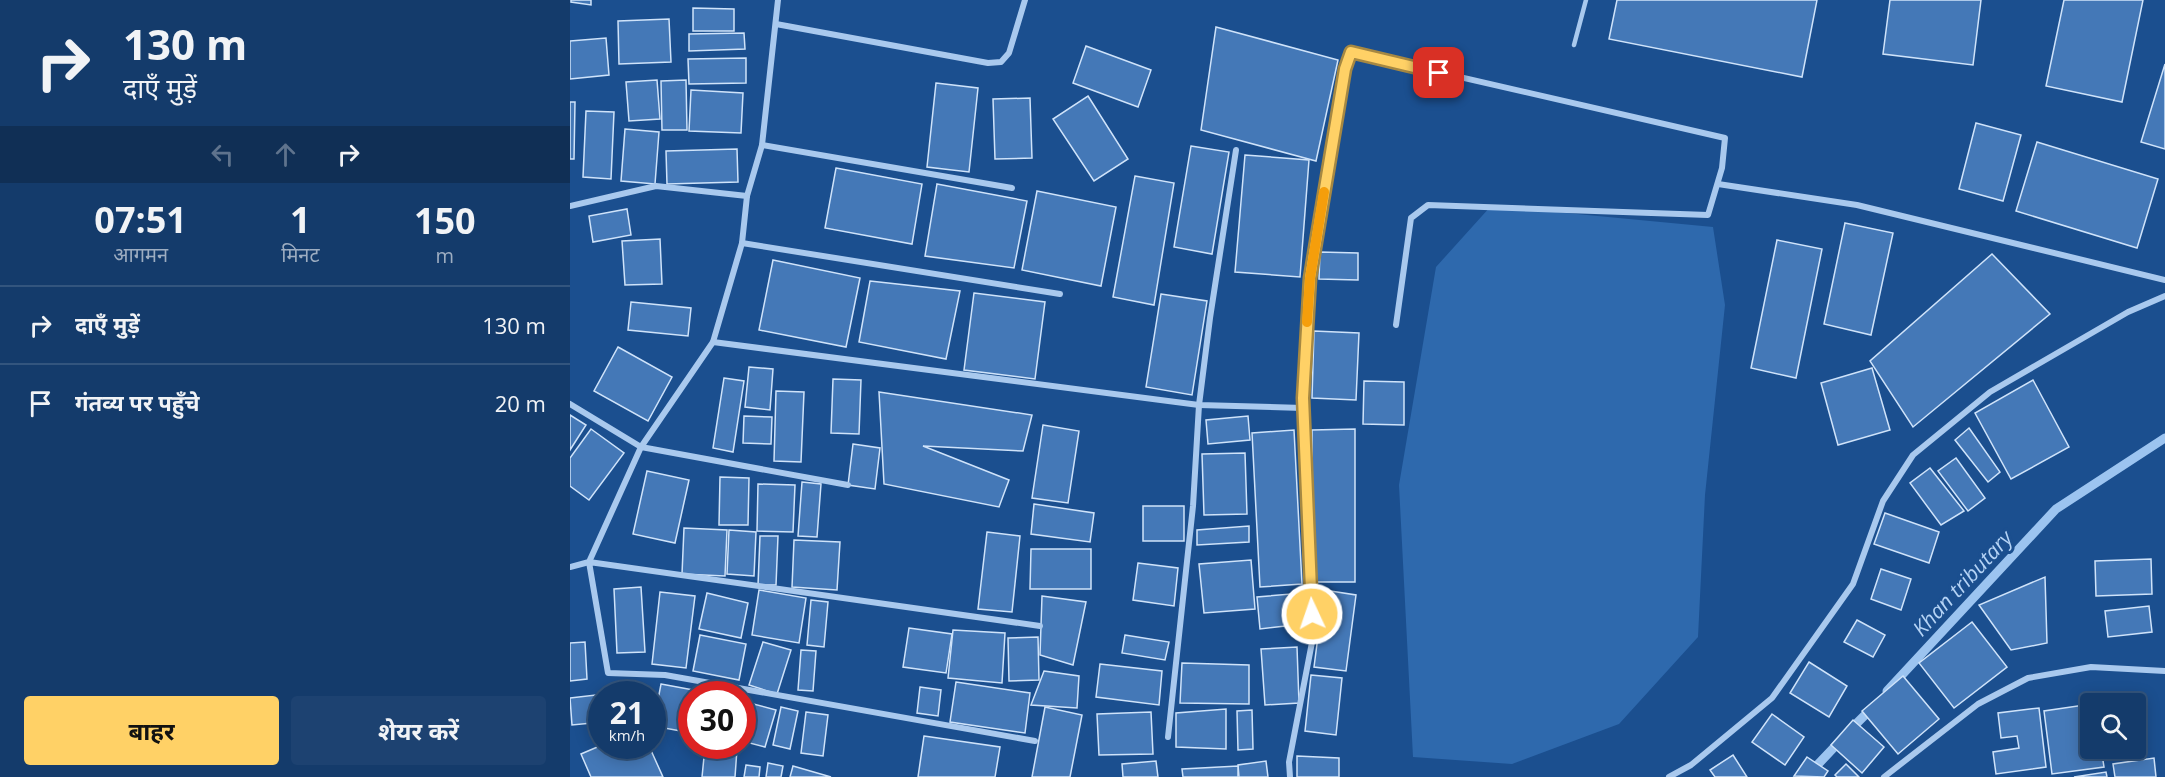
<!DOCTYPE html>
<html lang="hi">
<meta charset="utf-8">
<style>
body{margin:0;font-family:"Open Sans","Noto Sans Devanagari",sans-serif;background:#1d4271;color:#f1f3f6;height:100vh;display:flex;flex-direction:column;font-size:22px;white-space:nowrap}
*{box-sizing:border-box;margin:0}
p{font-size:20px;color:#9dadc1}
.icon{flex:none;width:33px;height:33px;fill:none;stroke:currentColor;stroke-width:2;stroke-linecap:round;stroke-linejoin:round}
.map{position:relative;flex:1;overflow:hidden}
.panel{display:flex;flex-direction:column;background:#143b6b;width:570px}
.panel>*{flex:none}
.guide{background:#143b6b;color:#f1f3f6;overflow:hidden}
.tools{position:absolute;left:1510px;top:693px;display:grid;gap:12px}
.tools a{display:grid;place-items:center;width:66px;height:66px;border-radius:6px;background:#143b6b;box-shadow:0 3px 15px #0003,0 0 0 2px #33557e;font-size:30px}
.speed{position:absolute;left:18px;top:681px;display:flex;gap:12px;font-size:30px;font-weight:700;text-align:center}
.speed>*{display:grid;place-content:center;width:78px;height:78px;border-radius:50%;background:#143b6b;box-shadow:0 3px 15px #0003,0 0 0 2px #33557e;line-height:1}
.speed small{font-size:15px;font-weight:400}
.speed .limit{border:9px solid #d22;background:#fff;color:#111}
.pin{position:absolute;display:grid;place-items:center;width:51px;height:51px;color:#fff;margin:-26px;border-radius:12px;box-shadow:0 3px 9px #0006}
.me{position:absolute;width:66px;margin:-33px;rotate:357deg;stroke-linejoin:round;filter:drop-shadow(0 0 4px #0008)}
.turn{display:flex;align-items:center;gap:21px;height:126px;padding:0 24px;font-size:27px}
.turn .icon{width:78px;height:78px;stroke-width:2.5}
.turn b{display:block;font-size:42px;line-height:51px}
.lanes{display:flex;align-items:center;height:57px;padding:0 24px;background:#0003;justify-content:center;gap:30px;direction:ltr}
.lanes .off{opacity:.35}
.eta{display:flex;justify-content:space-evenly;align-items:center;height:102px;text-align:center}
.eta b{font-size:36px;font-weight:700;line-height:42px}
.action{display:flex;gap:12px;margin-top:auto;padding:12px 24px}
.action a{flex:1;height:69px;border-radius:6px;background:#ffd166;color:#111;font-size:24px;font-weight:700;line-height:69px;text-align:center}
.action a+a{background:#1d4271;color:#f1f3f6}
ul{padding:0;list-style:none}
li{display:flex;align-items:center;gap:18px;height:78px;padding:0 24px;border-top:2px solid #33557e}
li div{flex:1}
li b{display:block;font-size:22px}
li em{font-style:normal}
main{display:flex;flex:1;min-height:0}
.map>svg:first-child{display:block}
</style>
<main>
<section class="panel">
<div class="guide">
<div class="turn"><svg class="icon" aria-label="right" viewBox="0 0 24 24"><path d="M7 20v-9h11M14 6l5 5-5 5"/></svg><div><b>130 m</b>दाएँ मुड़ें</div></div>
<div class="lanes"><svg class="icon off" aria-label="left" viewBox="0 0 24 24"><path d="M17 20v-9H6M10 6l-5 5 5 5"/></svg><svg class="icon off" aria-label="ahead" viewBox="0 0 24 24"><path d="M12 20V5M6 11l6-6 6 6"/></svg><svg class="icon" aria-label="right" viewBox="0 0 24 24"><path d="M7 20v-9h11M14 6l5 5-5 5"/></svg></div>
</div>
<div class="eta">
<div><b>07:51</b><p>आगमन</p></div>
<div><b>1</b><p>मिनट</p></div>
<div><b>150</b><p>m</p></div>
</div>
<ul>
<li><svg class="icon" aria-label="right" viewBox="0 0 24 24"><path d="M7 20v-9h11M14 6l5 5-5 5"/></svg><div><b>दाएँ मुड़ें</b></div><em>130 m</em></li>
<li><svg class="icon" aria-label="arrive" viewBox="0 0 24 24"><path d="M6 21V4h12l-3 4 3 4H6"/></svg><div><b>गंतव्य पर पहुँचे</b></div><em>20 m</em></li>
</ul>
<div class="action"><a>बाहर</a><a>शेयर करें</a></div>
</section>
<div class="map">
<svg width="1595" height="777" viewBox="0 0 1595 777">
<rect width="100%" height="100%" fill="#1b4f8f"/>
<path fill="#2e69ad" d="M921,206l222,21 12,78 -20,190 -7,142 -79,87 -107,40 -99,-7 -14,-272 37,-218z"/>
<g fill="none" stroke-linecap="round" stroke-linejoin="round">
<g stroke="#9cc4f0" stroke-width="9">
<path d="M1317,691l169,-182 109,-71"/>
<path d="M1280,730l24,-24"/>
<path d="M1236,777l35,-37"/>
</g>
</g>
<g fill="#4478b7" stroke="#cfe3fa" stroke-width="1.5">
<path d="M1,0h20v5l-20,-3z"/>
<path d="M1047,0h200l-15,77 -193,-38z"/>
<path d="M1320,0h91l-8,65 -90,-11z"/>
<path d="M1494,0h79l-21,102 -76,-16z"/>
<path d="M123,8l41,1v22h-41z"/>
<path d="M99,19l2,43 -52,2 -1,-43z"/>
<path d="M646,27l122,33 -22,101 -115,-31z"/>
<path d="M174,33l1,16 -56,2v-17z"/>
<path d="M36,38l3,37 -39,4v-38z"/>
<path d="M516,46l65,24 -13,37 -65,-24z"/>
<path d="M176,58v25l-57,1 -1,-25z"/>
<path d="M1595,64v85l-24,-7z"/>
<path d="M87,80l3,39 -31,2 -3,-39z"/>
<path d="M116,80l1,50h-25l-1,-49z"/>
<path d="M366,83l42,5 -9,84 -42,-5z"/>
<path d="M121,90l52,3 -2,40 -52,-2z"/>
<path d="M518,96l40,63 -34,22 -41,-62z"/>
<path d="M460,98l2,60 -37,1 -2,-60z"/>
<path d="M0,102h5l-1,57h-4z"/>
<path d="M16,111l28,1 -3,67 -28,-2z"/>
<path d="M1406,123l45,12 -18,66 -44,-12z"/>
<path d="M55,129l34,3 -4,52 -34,-3z"/>
<path d="M1467,142l121,37 -21,69 -121,-37z"/>
<path d="M621,146l38,6 -17,102 -38,-7z"/>
<path d="M167,149l1,33 -71,2 -1,-33z"/>
<path d="M675,155l64,5 -9,117 -65,-5z"/>
<path d="M266,168l86,16 -10,60 -87,-16z"/>
<path d="M565,176l39,7 -20,122 -41,-8z"/>
<path d="M367,184l90,17 -13,67 -89,-12z"/>
<path d="M467,191l79,16 -15,79 -79,-16z"/>
<path d="M57,209l4,26 -38,7 -4,-26z"/>
<path d="M1275,223l48,10 -22,102 -47,-11z"/>
<path d="M90,239l2,45 -37,1 -3,-44z"/>
<path d="M1207,240l45,9 -26,129 -45,-10z"/>
<path d="M750,252l38,1v27l-39,-1z"/>
<path d="M1422,254l58,60 -137,113 -43,-66z"/>
<path d="M203,260l87,18 -14,69 -87,-17z"/>
<path d="M300,281l90,10 -14,68 -87,-17z"/>
<path d="M404,293l71,9 -10,77 -71,-9z"/>
<path d="M591,294l46,7 -15,94 -46,-8z"/>
<path d="M61,302l60,6 -3,28 -60,-6z"/>
<path d="M744,331l45,2 -3,67 -44,-2z"/>
<path d="M48,347l54,30 -24,44 -54,-30z"/>
<path d="M179,367l24,2 -3,41 -25,-3z"/>
<path d="M1302,368l18,62 -52,15 -17,-62z"/>
<path d="M154,378l20,3 -11,71 -20,-4z"/>
<path d="M263,379l28,1 -2,54 -28,-1z"/>
<path d="M1463,380l36,67 -58,32 -36,-66z"/>
<path d="M794,381l40,1v43l-41,-1z"/>
<path d="M206,391l28,1 -3,70 -27,-1z"/>
<path d="M309,392l153,23 -9,36 -100,-5 86,34 -10,27 -115,-23z"/>
<path d="M0,415l16,10 -16,25z"/>
<path d="M174,416l28,1 -1,27 -28,-1z"/>
<path d="M678,416l2,24 -42,4 -2,-24z"/>
<path d="M473,425l36,6 -11,72 -36,-5z"/>
<path d="M1399,428l31,44 -12,10 -33,-42z"/>
<path d="M21,429l33,24 -35,47 -19,-14v-28z"/>
<path d="M785,429v153h-42l-1,-152z"/>
<path d="M724,430l8,154 -42,3 -8,-154z"/>
<path d="M283,444l27,4 -5,41 -27,-4z"/>
<path d="M675,453l2,61 -43,1 -2,-61z"/>
<path d="M1386,458l29,40 -17,13 -30,-40z"/>
<path d="M1360,468l34,43 -23,14 -31,-42z"/>
<path d="M77,471l42,9 -14,63 -42,-9z"/>
<path d="M150,477l29,1 -1,47h-29z"/>
<path d="M232,482l19,2 -4,53 -19,-1z"/>
<path d="M188,484l37,1 -2,47 -36,-1z"/>
<path d="M464,504l60,9 -4,29 -59,-8z"/>
<rect x="573" y="506" width="41" height="35"/>
<path d="M1315,513l54,19 -10,31 -55,-19z"/>
<path d="M679,526v16l-52,3v-15z"/>
<path d="M114,528l43,2 -2,46 -43,-2z"/>
<path d="M159,530l27,2 -2,44 -27,-2z"/>
<path d="M417,532l33,4 -8,76 -34,-3z"/>
<path d="M190,536h18l-2,49h-18z"/>
<path d="M224,540l46,2 -3,48 -45,-3z"/>
<path d="M461,549h60v40h-61z"/>
<path d="M1581,559l1,35 -56,2 -1,-35z"/>
<path d="M681,560l4,49 -51,4 -5,-49z"/>
<path d="M568,563l40,5 -4,38 -41,-6z"/>
<path d="M1311,569l30,10 -10,31 -30,-11z"/>
<path d="M1475,577l2,66 -36,7 -32,-45z"/>
<path d="M71,587l4,65 -28,1 -3,-64z"/>
<path d="M189,590l47,8 -7,45 -47,-8z"/>
<path d="M754,590l32,5 -10,76 -32,-4z"/>
<path d="M90,592l35,4 -9,72 -34,-4z"/>
<path d="M137,593l41,10 -7,35 -42,-9z"/>
<path d="M721,594l3,31 -34,4 -3,-32z"/>
<path d="M472,596l44,6 -13,63 -33,-10z"/>
<path d="M241,600l17,2 -4,45 -17,-2z"/>
<path d="M1579,606l3,26 -44,5 -3,-26z"/>
<path d="M1287,620l28,15 -12,22 -29,-15z"/>
<path d="M1402,622l35,45 -53,41 -35,-45z"/>
<path d="M339,628l43,6 -6,39 -43,-6z"/>
<path d="M383,630l52,3 -3,50 -54,-5z"/>
<path d="M130,635l46,9 -7,36 -46,-9z"/>
<path d="M555,635l44,7 -4,18 -43,-7z"/>
<path d="M468,637l1,43 -30,1 -1,-43z"/>
<path d="M15,642l2,37 -17,2v-38z"/>
<path d="M193,642l28,8 -14,44 -28,-9z"/>
<path d="M727,647l2,56 -34,2 -4,-56z"/>
<path d="M231,650l15,1 -3,40 -15,-1z"/>
<path d="M1239,662l38,24 -18,31 -39,-24z"/>
<path d="M612,663l67,2v39l-69,-1z"/>
<path d="M530,664l62,7 -3,34 -63,-8z"/>
<path d="M474,671l35,5 -2,32 -46,-3z"/>
<path d="M741,675l31,3 -6,57 -31,-4z"/>
<path d="M1333,676l36,43 -41,35 -36,-43z"/>
<path d="M386,682l74,11 -5,40 -75,-11z"/>
<path d="M91,684l54,10h-23v39l-39,-7z"/>
<path d="M350,687l21,3 -3,26 -21,-3z"/>
<path d="M69,690v4h-37v28l-30,3 -2,-27z"/>
<path d="M172,701l34,9 -11,37 -23,-6z"/>
<path d="M1521,704v44h10l3,19 -52,7 -8,-63z"/>
<path d="M211,707l17,4 -8,38 -17,-4z"/>
<path d="M475,707l37,8 -12,62h-38z"/>
<path d="M1469,708l7,59 -50,7 -3,-22 26,-4 -2,-12 -16,2 -3,-25z"/>
<path d="M656,709v40l-50,-2v-34z"/>
<path d="M682,710l1,39 -15,1 -1,-39z"/>
<path d="M236,712l22,3 -5,41 -22,-3z"/>
<path d="M581,712l2,42 -54,1 -2,-41z"/>
<path d="M1202,714l32,23 -19,28 -33,-23z"/>
<path d="M1283,720l31,27 -22,26 -31,-28z"/>
<path d="M354,736l76,11 -5,30h-77z"/>
<path d="M32,745l47,1 14,31h-72l-10,-23z"/>
<path d="M135,747l32,2 -2,28h-33z"/>
<path d="M1163,755l14,22h-32l-5,-7z"/>
<path d="M727,756l42,2v19h-42z"/>
<path d="M1237,757l21,14 -4,6 -30,-1z"/>
<path d="M1584,758l2,19h-41l-2,-13z"/>
<path d="M586,761l2,16h-35l-1,-13z"/>
<path d="M696,761l2,16h-29l-1,-12z"/>
<path d="M198,763l15,3 -2,11h-15z"/>
<path d="M1276,764l13,13h-22l-2,-2z"/>
<path d="M176,765l14,2 -1,10h-15z"/>
<path d="M223,766l38,11h-41z"/>
<path d="M668,766v11h-55l-1,-8z"/>
<path d="M1536,772l1,5h-33z"/>
</g>
<g fill="none" stroke-linecap="round" stroke-linejoin="round">
<path stroke="#a9c9ee" stroke-width="4.5" d="M1004,45l12,-45"/>
<g stroke="#a9c9ee" stroke-width="6">
<path d="M206,24l212,39 13,-1 8,-9 16,-53"/>
<path d="M192,145l250,43"/>
<path d="M1148,184l139,21 308,75"/>
<path d="M0,206l86,-20 91,10"/>
<path d="M172,243l318,51"/>
<path d="M143,342l486,63 104,3"/>
<path d="M0,404l71,43 207,38"/>
<path d="M0,567l19,-5 52,-115 72,-105 29,-99 5,-47 15,-51 16,-145"/>
<path d="M598,737l25,-231 6,-101 11,-87 26,-168"/>
<path d="M465,741l-370,-66 -57,-2 -19,-111 451,64"/>
<path d="M720,777l-1,-15 24,-125 -10,-239 7,-120 35,-209 6,-17 374,86 -3,30 -14,47 -280,-10 -17,13 -15,107"/>
<path d="M1099,777l22,-12 81,-67 81,-114 30,-83 30,-46 77,-63 138,-80 37,-16"/>
<path d="M1314,777l94,-73 50,-26 63,-11 74,4"/>
</g>
</g>
<g fill="none" stroke-linecap="round" stroke-linejoin="round">
<defs>
<path id="route" d="M742,614l-9,-216 7,-120 35,-209 6,-17 88,21"/>
</defs>
<use href="#route" stroke="#a68842" stroke-width="15"/>
<use href="#route" stroke="#ffd166" stroke-width="10"/>
<path stroke="#f59e0b" stroke-width="10" d="M737,322l3,-44 14,-86"/>
</g>
<g text-anchor="middle" dominant-baseline="central" stroke-width="6" stroke-linejoin="round" paint-order="stroke">
<g font-size="21" font-style="italic" fill="#b5d3f5" stroke="#1b4f8f">
<text transform="translate(1392 583) rotate(-47)">Khan tributary</text>
</g>
</g>
</svg>
<div class="tools">
<a><svg class="icon" aria-label="search" viewBox="0 0 24 24"><circle cx="10" cy="10" r="6"/><path d="M15 15l6 6"/></svg></a>
</div>
<div class="speed"><div>21<small>km/h</small></div><div class="limit">30</div></div>
<div class="pin" style="left:869px;top:73px;background:#d93025"><svg class="icon" aria-label="arrive" viewBox="0 0 24 24"><path d="M6 21V4h12l-3 4 3 4H6"/></svg></div>
<svg class="me" style="left:742px;top:614px" viewBox="-20 -20 40 40"><circle r="17" fill="#ffd166" stroke="#fff" stroke-width="3"/><path d="M0-11L8 9 0 5-8 9z" fill="#fff"/></svg>
</div>
</main>
